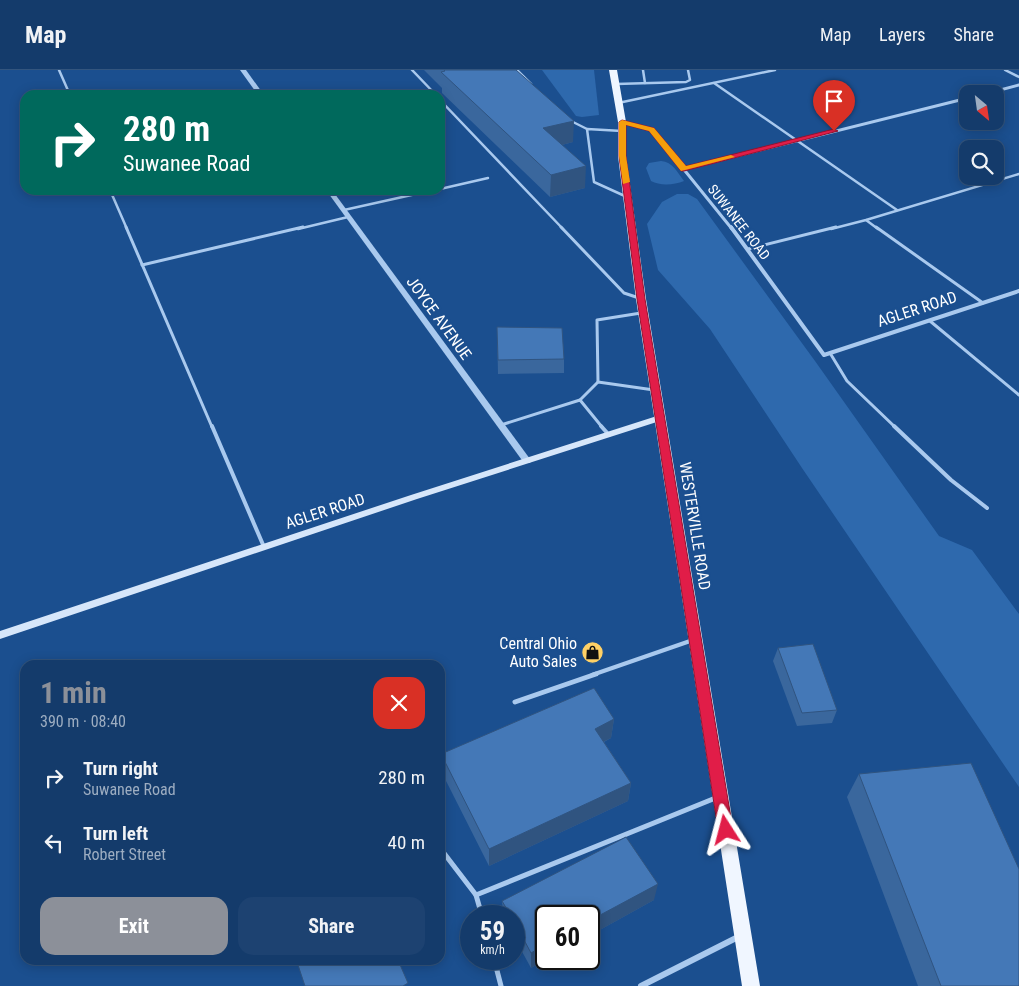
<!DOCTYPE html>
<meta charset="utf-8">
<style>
body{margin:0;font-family:"Roboto Condensed",sans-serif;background:#1d4271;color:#f1f3f6;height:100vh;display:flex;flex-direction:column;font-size:19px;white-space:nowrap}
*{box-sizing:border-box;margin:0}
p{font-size:16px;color:#9dadc1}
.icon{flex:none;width:28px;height:28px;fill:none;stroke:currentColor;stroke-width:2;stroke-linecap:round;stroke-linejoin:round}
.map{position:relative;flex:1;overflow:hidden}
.details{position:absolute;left:20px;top:590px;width:425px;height:305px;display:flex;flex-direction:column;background:#143b6b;border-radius:15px;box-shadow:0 2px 12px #0003,0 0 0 1px #33557e}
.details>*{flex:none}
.guide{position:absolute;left:20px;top:20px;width:425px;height:105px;border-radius:15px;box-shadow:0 2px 12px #0003,0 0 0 1px #33557e;background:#00695c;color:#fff;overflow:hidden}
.needle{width:32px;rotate:151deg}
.buttons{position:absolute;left:959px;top:15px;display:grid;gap:10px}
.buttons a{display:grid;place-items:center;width:45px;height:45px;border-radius:10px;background:#143b6b;box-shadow:0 2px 12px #0003,0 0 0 1px #33557e;font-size:25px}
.speed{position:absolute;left:460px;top:835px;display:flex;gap:10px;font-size:25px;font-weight:700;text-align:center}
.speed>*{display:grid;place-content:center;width:65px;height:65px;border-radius:50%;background:#143b6b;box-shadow:0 2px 12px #0003,0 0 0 1px #33557e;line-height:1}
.speed small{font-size:12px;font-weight:400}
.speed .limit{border:2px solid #111;border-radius:8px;background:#fff;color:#111}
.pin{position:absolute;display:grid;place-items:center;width:42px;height:42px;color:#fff;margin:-51px -21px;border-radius:50% 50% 50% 0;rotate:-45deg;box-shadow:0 0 5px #0007}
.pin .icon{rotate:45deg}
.me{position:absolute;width:55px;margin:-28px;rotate:351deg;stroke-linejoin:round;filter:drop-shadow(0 0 4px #0008)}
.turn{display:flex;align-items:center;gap:18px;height:105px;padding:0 20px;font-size:22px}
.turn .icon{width:65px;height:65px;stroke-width:2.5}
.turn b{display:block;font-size:35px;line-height:42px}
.round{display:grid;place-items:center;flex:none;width:52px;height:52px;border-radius:15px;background:#1d4271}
.headline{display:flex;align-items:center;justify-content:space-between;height:85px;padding:0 20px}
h1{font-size:30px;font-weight:700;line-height:38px;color:#8c9099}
.primary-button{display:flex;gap:10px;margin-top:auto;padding:10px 20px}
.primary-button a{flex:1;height:58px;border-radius:15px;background:#8c9099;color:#fff;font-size:20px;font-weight:700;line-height:58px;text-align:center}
.primary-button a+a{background:#1d4271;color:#f1f3f6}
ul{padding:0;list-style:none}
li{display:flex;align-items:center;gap:15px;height:65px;padding:0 20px}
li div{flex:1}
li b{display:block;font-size:19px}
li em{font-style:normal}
header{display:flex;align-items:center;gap:30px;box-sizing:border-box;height:70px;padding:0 25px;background:#143b6b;border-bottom:1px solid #33557e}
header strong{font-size:24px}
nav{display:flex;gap:28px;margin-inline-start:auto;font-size:18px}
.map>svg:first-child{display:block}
</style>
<header>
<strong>Map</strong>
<nav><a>Map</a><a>Layers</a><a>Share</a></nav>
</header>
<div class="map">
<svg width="1019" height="916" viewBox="0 0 1019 916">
<rect width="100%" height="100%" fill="#1b4f8f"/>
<g fill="#2e69ad">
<path d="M542,0h52l5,45 -17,2 -6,-1z"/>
<path d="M661,91c12,1 16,11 23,20 -10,4 -24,5 -33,0l-5,-13 3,-5z"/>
<path d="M677,124h11l9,5 118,162 124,175 33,14 47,64v173l-217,-319 -92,-139 -52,-59 -11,-46 15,-22z"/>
</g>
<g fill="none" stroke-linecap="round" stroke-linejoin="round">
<g stroke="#a9c9ee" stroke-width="2.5">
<path d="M59,0l11,25"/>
<path d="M412,0l24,25"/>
<path d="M517,0l14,14"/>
<path d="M643,0l2,13"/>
<path d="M1005,0l14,7"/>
<path d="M714,13l183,127"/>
<path d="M616,14l70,-2 4,-2 -2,-10"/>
<path d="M440,30l123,129"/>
<path d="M618,33l157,-33"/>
<path d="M571,51l16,8"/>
<path d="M622,61l-35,-2 7,53 33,15"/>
<path d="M440,119l48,-11"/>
<path d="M110,120l17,39"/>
<path d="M344,140l90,-20"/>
<path d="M866,150l12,9"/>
<path d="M298,159l50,-12"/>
<path d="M831,159l35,-9 153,-46"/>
</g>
<g stroke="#a9c9ee" stroke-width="3">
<path d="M126,157l86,200"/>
<path d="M561,157l63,66 15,5"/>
<path d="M876,157l107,76"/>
<path d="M748,179l88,-22"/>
<path d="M142,195l161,-38"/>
<path d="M641,243l-44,7 1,62 56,8"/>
<path d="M930,251l89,74"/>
<path d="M830,283l17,28 48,46"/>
<path d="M580,330l18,-18"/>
<path d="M501,355l79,-25 22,27"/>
</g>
<g stroke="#a9c9ee" stroke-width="4">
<path d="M212,356l52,121"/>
<path d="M601,356l8,9"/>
<path d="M894,356l57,54 36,28"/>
<path d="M592,605l101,-35"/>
</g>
<g stroke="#a9c9ee" stroke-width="5">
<path d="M515,632l81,-28"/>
<path d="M440,778l36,47"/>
<path d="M482,846l-6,-21 242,-98"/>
<path d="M494,889l7,27"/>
</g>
<g stroke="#a9c9ee" stroke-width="3">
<path d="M985,24l34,-9"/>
<path d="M622,52l30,8 80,99"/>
<path d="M684,99l284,-71"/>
</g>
<path stroke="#a9c9ee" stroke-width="4" d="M731,157l93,128 195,-64"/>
<path stroke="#a9c9ee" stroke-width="6" d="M641,916l99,-50"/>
<g fill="#a9c9ee" fill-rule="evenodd">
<path d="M240,0h6l18,25h-6z"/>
<path d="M326,120h6l198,269 1,2 -1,2h-6z"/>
</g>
<path fill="#d6e6fa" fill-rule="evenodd" d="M660,345l3,1 1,2 -1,2 -246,79 -417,140v-8l411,-136z"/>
<path fill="#f0f6ff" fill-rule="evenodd" d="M609,0h8l9,52v34l20,143 114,687h-18l-106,-687 -18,-143v-34z"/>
</g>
<g fill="#3a679d">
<path d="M424,0h92l57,72 -11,3 23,43 -35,9 -108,-104v-5z"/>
<path d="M497,257l67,32v14l-66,1z"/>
<path d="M778,578l59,62 -5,13 -35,3 -24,-65z"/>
<path d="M614,649l-3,19 -7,4 27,41 -3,18 -139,65 -47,-93 -1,-19z"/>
<path d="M859,704l160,212h-101l-71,-189z"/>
<path d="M654,830l-123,68 -17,-31v-21h-11l-1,-15z"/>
</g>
<g fill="#305480">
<path d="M574,51l-1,21 -30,8v-22z"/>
<path d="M586,96l-1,22 -35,9 1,-22z"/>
<path d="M614,649l-3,19 -18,9 2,-18z"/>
<path d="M631,713l-3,18 -139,65v-17z"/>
<path d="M658,814l-4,16 -65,36v-15z"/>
<path d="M546,874v15h1l-16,9v-15z"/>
</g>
<g fill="#4478b7" stroke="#305480">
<path d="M444,0h72l58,51 -31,7 43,38 -35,9 -110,-103 4,-1z"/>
<path d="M497,257l65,1 2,31 -66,1z"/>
<path d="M813,574l24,66 -35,3 -24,-65z"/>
<path d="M594,618l20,31 -19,10 36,54 -142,66 -48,-95z"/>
<path d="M971,693l48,106v117h-78l-82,-212z"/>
<path d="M626,767l32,47 -69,37v-5h-43v28l-15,9 -17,-32v-5h-3l-9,-15z"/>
<path d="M300,890h98l10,23 -5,3h-98l-8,-24z"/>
</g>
<path fill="#e11d48" stroke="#92132f" d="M622,50l32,8 32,38 148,-37 4,2 -154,40h-3l-32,-40 -23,-6v31l19,143 88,531 -2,5 -5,2 -5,-2 -3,-5 -81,-531 -18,-143v-34z"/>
<path fill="#f59e0b" d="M622,50l32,8 32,38 45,-11 4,2 -54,14 -32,-40 -23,-6v31l4,26 -7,2 -4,-28v-34z"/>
<defs>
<symbol id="shop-disc" viewBox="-11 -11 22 22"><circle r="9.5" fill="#ffd166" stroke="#1b4f8f"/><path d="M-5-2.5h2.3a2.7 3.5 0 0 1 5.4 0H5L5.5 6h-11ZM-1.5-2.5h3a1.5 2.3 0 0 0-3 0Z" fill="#111"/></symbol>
</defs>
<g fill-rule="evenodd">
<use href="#shop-disc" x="580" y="570" width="25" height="25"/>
</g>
<g text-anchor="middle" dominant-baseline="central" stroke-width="4.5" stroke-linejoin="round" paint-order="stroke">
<g font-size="14" fill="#fff" stroke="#1b4f8f">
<text transform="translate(739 152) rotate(52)">SUWANEE ROAD</text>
</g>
<g font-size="16" fill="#fff" stroke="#1b4f8f">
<text transform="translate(917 239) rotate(-18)">AGLER ROAD</text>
<text transform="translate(439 248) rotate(54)">JOYCE AVENUE</text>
<text transform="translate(325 441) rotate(-18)">AGLER ROAD</text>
<text transform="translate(695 456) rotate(81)">WESTERVILLE ROAD</text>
</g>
<g font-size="16" fill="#fff" stroke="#1b4f8f" text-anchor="end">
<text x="577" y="573">Central Ohio<tspan x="577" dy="18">Auto Sales</tspan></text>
</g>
</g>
</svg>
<div class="buttons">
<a><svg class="needle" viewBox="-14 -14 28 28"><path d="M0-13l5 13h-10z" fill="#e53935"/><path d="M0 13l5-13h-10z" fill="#9dadc1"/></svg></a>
<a><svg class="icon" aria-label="search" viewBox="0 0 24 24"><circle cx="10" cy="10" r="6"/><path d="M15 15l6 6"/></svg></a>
</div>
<div class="speed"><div>59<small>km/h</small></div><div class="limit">60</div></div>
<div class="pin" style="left:834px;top:61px;background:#d93025"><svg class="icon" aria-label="arrive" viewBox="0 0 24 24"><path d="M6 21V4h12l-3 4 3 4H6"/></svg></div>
<svg class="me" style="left:726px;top:760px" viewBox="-20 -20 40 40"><path d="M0-17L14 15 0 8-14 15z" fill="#e11d48" stroke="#fff" stroke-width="4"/></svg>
<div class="guide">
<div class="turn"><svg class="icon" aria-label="right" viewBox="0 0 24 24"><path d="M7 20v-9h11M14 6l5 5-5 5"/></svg><div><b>280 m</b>Suwanee Road</div></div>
</div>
<section class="details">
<div class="headline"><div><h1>1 min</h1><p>390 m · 08:40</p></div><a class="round" style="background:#d93025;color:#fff"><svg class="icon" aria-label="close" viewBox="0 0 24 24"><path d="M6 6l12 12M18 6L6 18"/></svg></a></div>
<ul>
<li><svg class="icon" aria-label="right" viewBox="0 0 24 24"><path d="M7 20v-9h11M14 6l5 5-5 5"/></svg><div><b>Turn right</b><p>Suwanee Road</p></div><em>280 m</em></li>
<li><svg class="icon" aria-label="left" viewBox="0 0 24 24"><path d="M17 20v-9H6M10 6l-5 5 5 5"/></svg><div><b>Turn left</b><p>Robert Street</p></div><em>40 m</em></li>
</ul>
<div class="primary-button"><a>Exit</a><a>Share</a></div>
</section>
</div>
